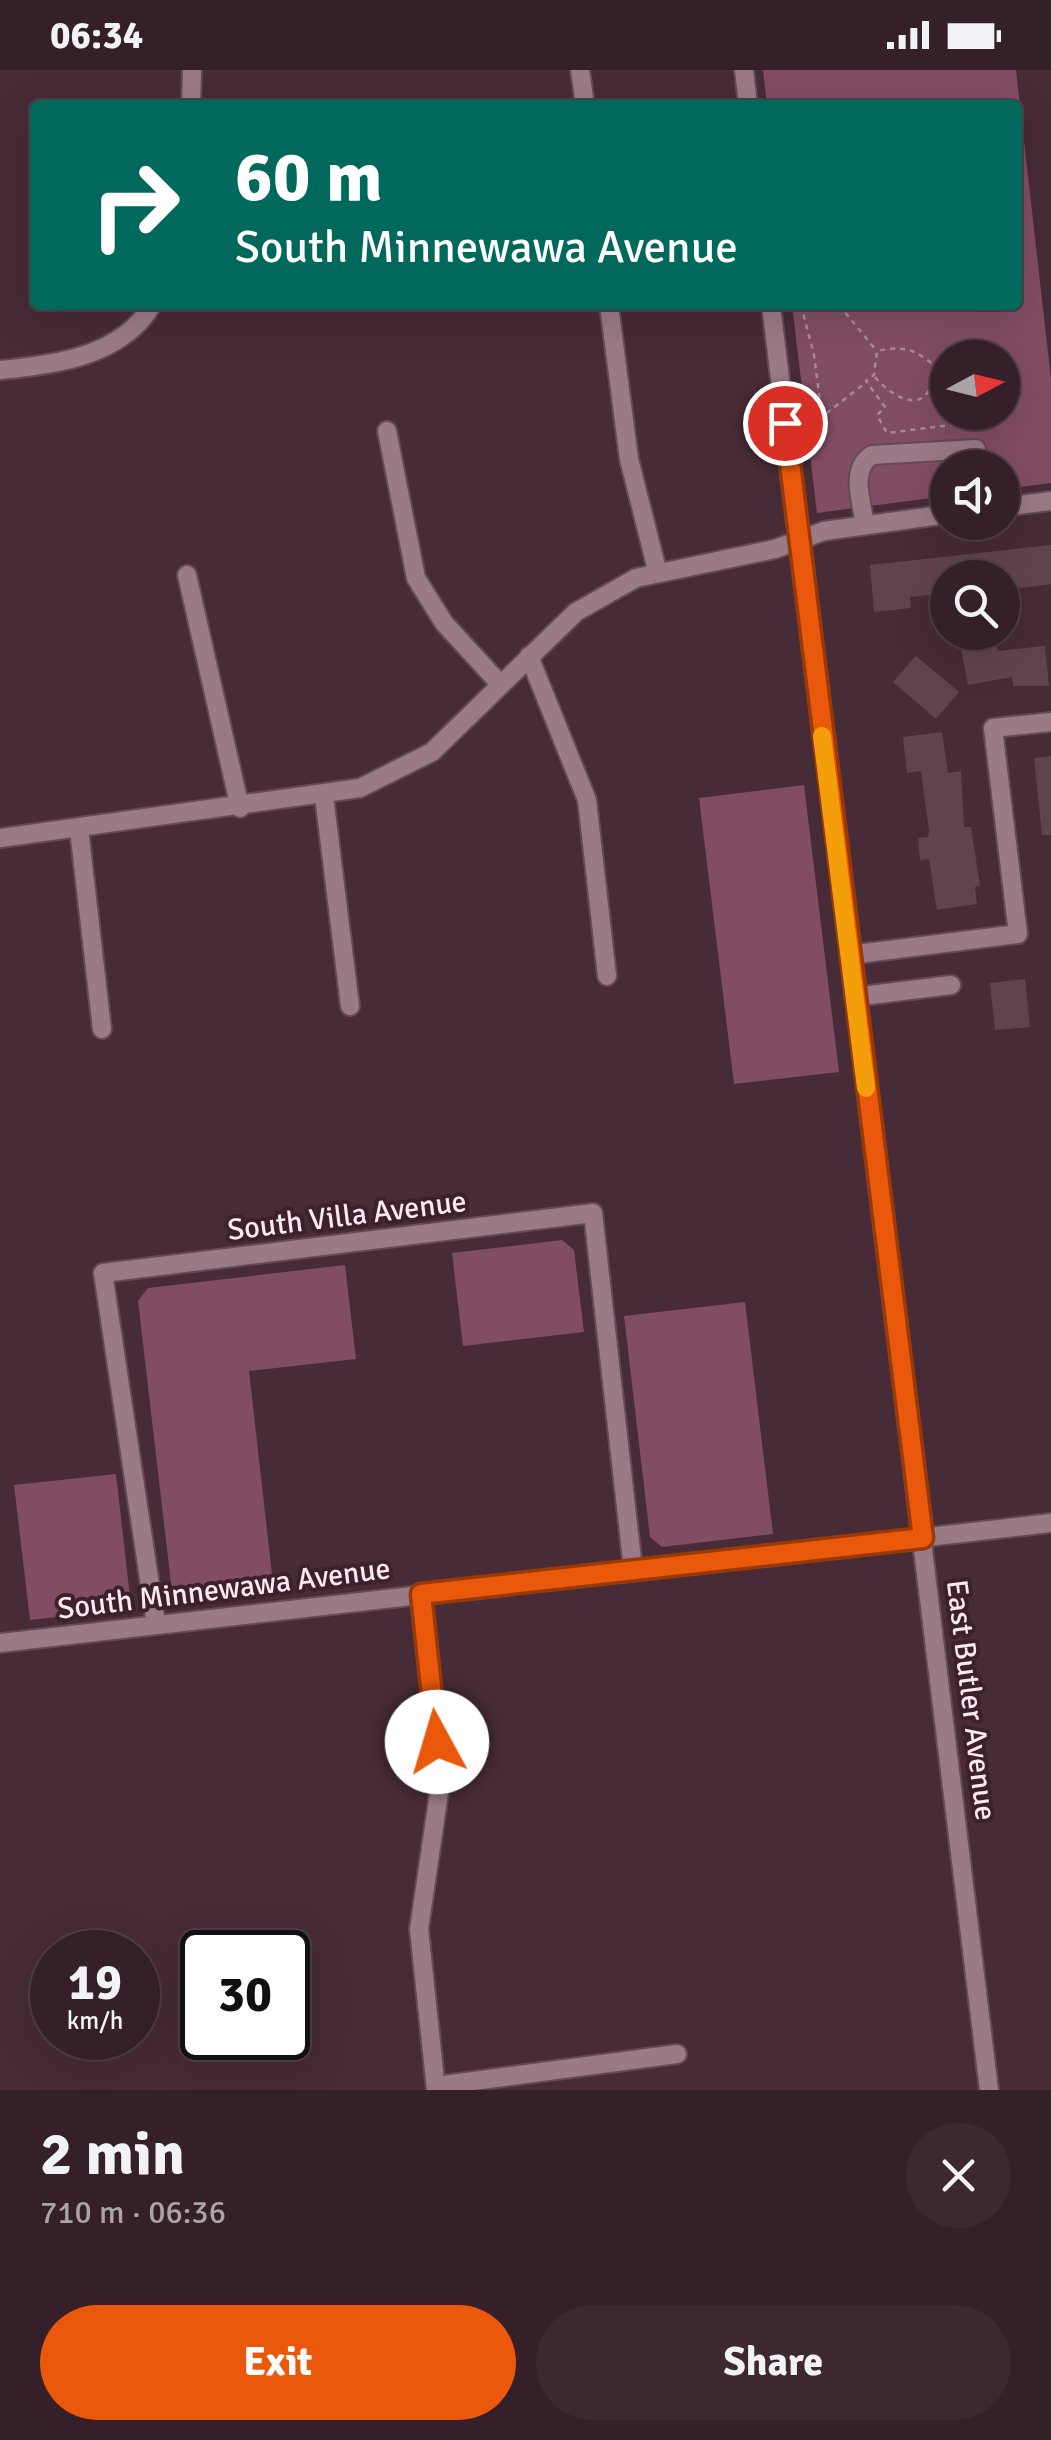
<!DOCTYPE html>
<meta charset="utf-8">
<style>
body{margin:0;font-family:Signika,sans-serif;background:#3d2831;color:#f1f3f6;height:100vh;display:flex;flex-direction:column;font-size:38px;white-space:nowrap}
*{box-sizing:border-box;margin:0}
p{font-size:32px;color:#aaa3a8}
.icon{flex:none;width:55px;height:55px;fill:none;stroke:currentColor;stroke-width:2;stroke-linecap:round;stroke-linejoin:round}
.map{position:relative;height:2020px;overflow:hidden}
.drawer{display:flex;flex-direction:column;background:#352029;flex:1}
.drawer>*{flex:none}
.guide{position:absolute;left:30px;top:30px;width:992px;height:210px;border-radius:10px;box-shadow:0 10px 40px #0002,0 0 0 2px #4f3e46;background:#00695c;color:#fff;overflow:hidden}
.needle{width:65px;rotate:83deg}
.controls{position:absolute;left:930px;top:270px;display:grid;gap:20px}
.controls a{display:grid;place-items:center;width:90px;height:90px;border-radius:50%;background:#352029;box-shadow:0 10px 40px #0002,0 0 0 2px #4f3e46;font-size:50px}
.speed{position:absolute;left:30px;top:1860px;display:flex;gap:20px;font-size:50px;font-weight:700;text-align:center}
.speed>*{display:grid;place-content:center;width:130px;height:130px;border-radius:50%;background:#352029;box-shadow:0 10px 40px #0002,0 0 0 2px #4f3e46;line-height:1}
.speed small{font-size:25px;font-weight:400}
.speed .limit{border:5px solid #111;border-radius:15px;background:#fff;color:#111}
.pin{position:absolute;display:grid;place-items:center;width:85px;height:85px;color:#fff;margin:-42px;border:5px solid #fff;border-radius:50%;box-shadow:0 2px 10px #0007}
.me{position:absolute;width:110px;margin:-55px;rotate:354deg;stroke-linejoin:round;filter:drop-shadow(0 0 8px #0008)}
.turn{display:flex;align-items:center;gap:35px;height:210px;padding:0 40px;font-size:45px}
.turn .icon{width:130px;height:130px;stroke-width:2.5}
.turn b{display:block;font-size:70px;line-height:85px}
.round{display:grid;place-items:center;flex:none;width:105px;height:105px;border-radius:52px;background:#3d2831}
.head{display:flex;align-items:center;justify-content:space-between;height:170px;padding:0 40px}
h1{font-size:60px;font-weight:700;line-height:75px}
.primary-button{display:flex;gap:20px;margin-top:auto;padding:20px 40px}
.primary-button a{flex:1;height:115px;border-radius:60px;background:#ea580c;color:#fff;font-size:40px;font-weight:700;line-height:115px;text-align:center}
.primary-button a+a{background:#3d2831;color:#f1f3f6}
.status{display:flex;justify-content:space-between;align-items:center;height:70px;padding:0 50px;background:#352029;direction:ltr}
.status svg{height:28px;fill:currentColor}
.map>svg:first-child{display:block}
</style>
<div class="status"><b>06:34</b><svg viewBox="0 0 49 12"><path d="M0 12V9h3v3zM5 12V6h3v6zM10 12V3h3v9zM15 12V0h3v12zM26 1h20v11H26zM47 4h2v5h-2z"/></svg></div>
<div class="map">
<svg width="1051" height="2020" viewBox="0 0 1051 2020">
<rect width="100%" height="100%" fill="#472b37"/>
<g fill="#814d64" fill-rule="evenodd">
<path d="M763,0h253l35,309v104l-48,6 -1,-21h-54l-1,28 -130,17 -25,-208h226v-200h-251zM948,288h54v54h-54z"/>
<path d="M804,715l35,287 -105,12 -35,-286z"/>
<path d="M562,1170l12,10 10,82 -121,14 -11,-93z"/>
<path d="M345,1195l11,94 -107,12 25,221 -89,10 -13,-10 -34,-291 10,-13z"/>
<path d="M745,1232l28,232 -111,13 -12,-10 -26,-221z"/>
<path d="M116,1404l14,123 -10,13 -90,10 -16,-135z"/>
</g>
<g fill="#614350">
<path d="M1051,475v39l-46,6 -1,-12h-56v15l-38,4 1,11 -37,4 -4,-47z"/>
<path d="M996,568l2,13 47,-5 4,40h-36l-1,-9 -44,8 -8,-41z"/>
<path d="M916,586l43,36 -23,27 -43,-37z"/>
<path d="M942,662l6,41 13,-2 3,56h7l9,59 -5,1 2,17 -40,6 -8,-51 -9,1 -2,-22 10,-1 1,-6 -8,-60 -14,2 -4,-36z"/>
<path d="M1051,686v79h-9l-8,-77z"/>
<path d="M1025,909l5,48 -35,3 -5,-47z"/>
</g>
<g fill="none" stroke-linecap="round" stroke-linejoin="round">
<defs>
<g id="minor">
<path d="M580,0l5,35"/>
<path d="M744,0l4,35"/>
<path d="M191,35l1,-35"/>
<path d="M609,235l20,154 28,111"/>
<path d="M771,235l218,1785"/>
<path d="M0,300c55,-5 122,-14 152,-65"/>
<path d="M387,361l29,147 28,45 56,61"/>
<path d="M1002,437l49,-6"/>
<path d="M865,455c-3,-22 -16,-56 7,-70l104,-6 2,19"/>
<path d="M187,505l53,233"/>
<path d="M529,586l58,144 20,176"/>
<path d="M324,726l26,210"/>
<path d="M79,759l23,200"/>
<path d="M0,768l360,-50 72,-36 144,-140 60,-34 139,-29 49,-18 124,-17"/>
<path d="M849,885l169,-21 -25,-206 58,-6"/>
<path d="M854,927l97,-12"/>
<path d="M421,1524l20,185 -22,150 17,161"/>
<path d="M156,1555l-53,-352 490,-60 40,356"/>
<path d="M0,1573l1051,-120"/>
<path d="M436,2016l241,-32"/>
</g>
</defs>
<use href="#minor" stroke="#624b55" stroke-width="22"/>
<g stroke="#a48c96" stroke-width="2.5" stroke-dasharray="5 5" stroke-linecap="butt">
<path d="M801,235l13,50 8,62 43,-34"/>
<path d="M839,235l37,45"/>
<path d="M948,304c-30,-18 -32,-31 -71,-23l-3,24 -8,6 19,26 -8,8 10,18 72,-9 -2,-12"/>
<path d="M875,307c22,26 58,39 58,-9"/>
</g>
<use href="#minor" stroke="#9b7a88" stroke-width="18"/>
</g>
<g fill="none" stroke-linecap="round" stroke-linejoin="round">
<defs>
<path id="route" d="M437,1672l-16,-148 502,-56 -138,-1115"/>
</defs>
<use href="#route" stroke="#983908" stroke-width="25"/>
<use href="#route" stroke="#ea580c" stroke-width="18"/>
<path stroke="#f59e0b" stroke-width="18" d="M822,666l44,352"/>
</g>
<g text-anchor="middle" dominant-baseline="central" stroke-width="8" stroke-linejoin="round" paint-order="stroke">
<g font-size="30" fill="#fce9f0" stroke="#3c212d">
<text transform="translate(347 1146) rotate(-7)">South Villa Avenue</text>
<text transform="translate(224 1519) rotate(-7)">South Minnewawa Avenue</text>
<text transform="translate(971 1630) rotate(83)">East Butler Avenue</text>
</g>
</g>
</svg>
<div class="controls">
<a><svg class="needle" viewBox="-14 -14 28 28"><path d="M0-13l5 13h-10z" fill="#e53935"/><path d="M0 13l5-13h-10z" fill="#aaa3a8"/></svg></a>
<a><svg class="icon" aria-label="sound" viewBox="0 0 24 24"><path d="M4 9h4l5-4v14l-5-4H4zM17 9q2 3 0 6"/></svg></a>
<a><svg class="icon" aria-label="search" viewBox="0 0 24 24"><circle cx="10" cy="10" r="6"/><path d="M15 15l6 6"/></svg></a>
</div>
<div class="speed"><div>19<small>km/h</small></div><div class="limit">30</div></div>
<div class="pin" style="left:785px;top:353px;background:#d93025"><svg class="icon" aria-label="arrive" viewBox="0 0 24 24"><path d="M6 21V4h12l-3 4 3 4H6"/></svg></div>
<svg class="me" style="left:437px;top:1672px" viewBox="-20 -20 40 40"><circle r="19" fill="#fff"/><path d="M0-13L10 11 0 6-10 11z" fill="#ea580c"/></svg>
<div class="guide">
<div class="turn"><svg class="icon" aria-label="right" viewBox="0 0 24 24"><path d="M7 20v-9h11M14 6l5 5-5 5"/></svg><div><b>60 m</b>South Minnewawa Avenue</div></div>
</div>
</div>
<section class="drawer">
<div class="head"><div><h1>2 min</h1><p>710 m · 06:36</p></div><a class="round"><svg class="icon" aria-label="close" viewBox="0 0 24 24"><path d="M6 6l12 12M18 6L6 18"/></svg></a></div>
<div class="primary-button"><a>Exit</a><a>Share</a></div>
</section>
